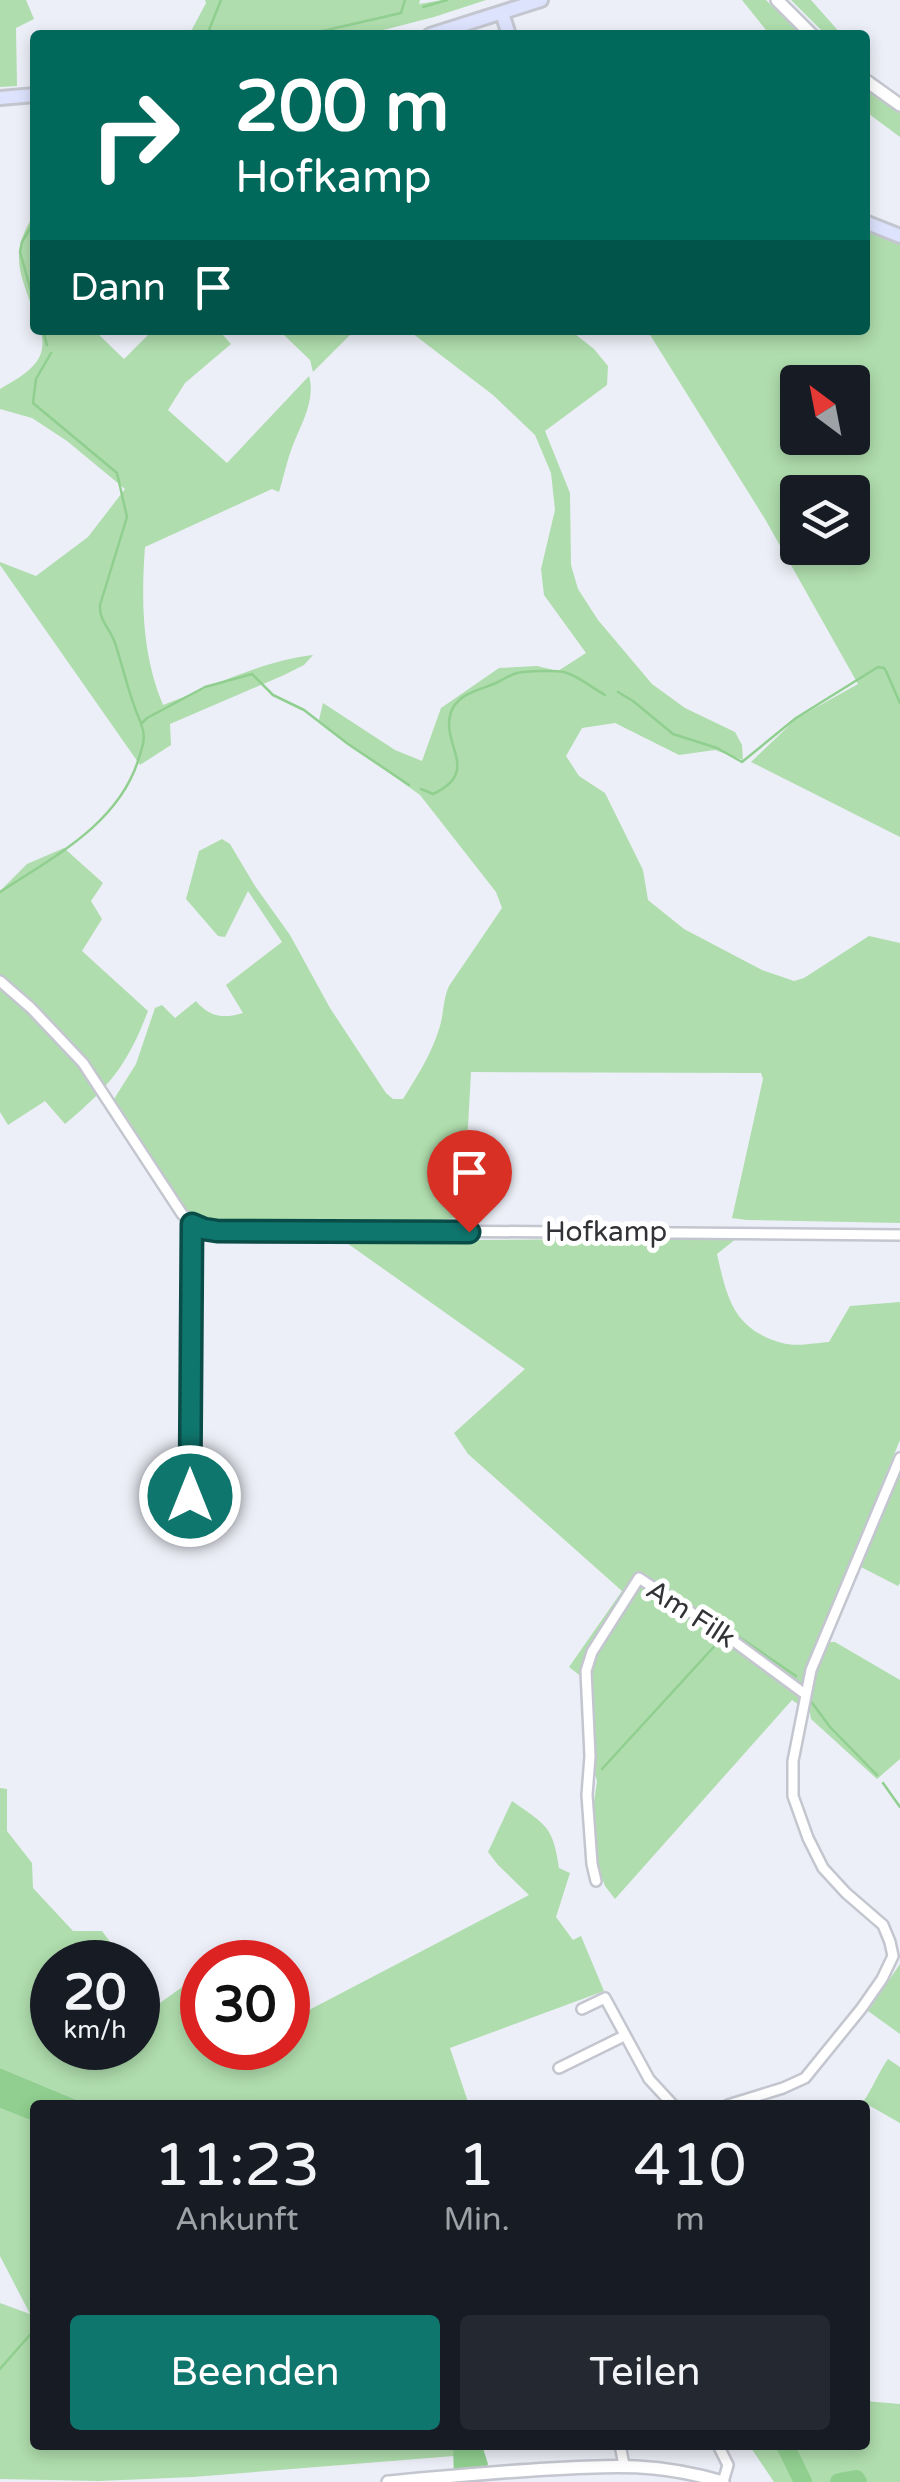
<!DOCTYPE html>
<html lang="de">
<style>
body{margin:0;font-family:"Varela Round",sans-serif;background:#242831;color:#f1f3f6;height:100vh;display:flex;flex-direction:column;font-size:38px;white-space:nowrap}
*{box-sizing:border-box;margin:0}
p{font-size:32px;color:#9ea1a6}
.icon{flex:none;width:55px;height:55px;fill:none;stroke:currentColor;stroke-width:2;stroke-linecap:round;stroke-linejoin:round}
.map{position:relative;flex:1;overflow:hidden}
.side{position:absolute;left:30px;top:2100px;width:840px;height:350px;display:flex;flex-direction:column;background:#171b24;border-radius:10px;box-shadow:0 5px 15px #0003}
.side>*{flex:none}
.banner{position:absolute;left:30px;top:30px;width:840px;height:305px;border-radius:10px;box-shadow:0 5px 15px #0003;background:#00695c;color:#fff;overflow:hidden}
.needle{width:65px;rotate:328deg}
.buttons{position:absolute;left:780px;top:365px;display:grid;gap:20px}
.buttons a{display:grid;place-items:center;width:90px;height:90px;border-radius:10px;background:#171b24;box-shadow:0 5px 15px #0003;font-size:50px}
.speed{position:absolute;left:30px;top:1940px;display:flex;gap:20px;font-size:50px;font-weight:700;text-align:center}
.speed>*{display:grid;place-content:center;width:130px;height:130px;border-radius:50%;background:#171b24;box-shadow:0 5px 15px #0003;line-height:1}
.speed small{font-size:25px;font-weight:400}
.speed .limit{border:15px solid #d22;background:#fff;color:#111}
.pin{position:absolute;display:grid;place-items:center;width:85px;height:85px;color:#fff;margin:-102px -42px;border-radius:50% 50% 50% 0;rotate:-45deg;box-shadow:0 0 10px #0007}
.pin .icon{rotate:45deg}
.me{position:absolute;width:110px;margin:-55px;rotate:0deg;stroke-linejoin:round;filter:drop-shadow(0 0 8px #0008)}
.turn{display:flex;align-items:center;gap:35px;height:210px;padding:0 40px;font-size:45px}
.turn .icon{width:130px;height:130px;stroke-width:2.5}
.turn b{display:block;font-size:70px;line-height:85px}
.then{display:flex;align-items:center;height:95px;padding:0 40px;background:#0003;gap:20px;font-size:38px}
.eta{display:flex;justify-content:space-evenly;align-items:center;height:170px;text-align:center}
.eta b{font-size:60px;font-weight:600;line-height:70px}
.cta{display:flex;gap:20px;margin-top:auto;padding:20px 40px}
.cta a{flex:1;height:115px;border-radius:10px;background:#0f766e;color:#fff;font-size:40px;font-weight:600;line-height:115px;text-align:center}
.cta a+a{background:#242831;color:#f1f3f6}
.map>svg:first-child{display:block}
</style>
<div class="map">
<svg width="900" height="2482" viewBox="0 0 900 2482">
<rect width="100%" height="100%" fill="#edeff8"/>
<g fill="#afddad" fill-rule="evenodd">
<path d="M0,0h26l8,19 -18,9 1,58 -17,1z"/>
<path d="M205,0h215l-1,4 23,-4h44l-52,17 -70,18h-175l17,-32z"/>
<path d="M742,0h24l35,35h-31z"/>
<path d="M791,0h20l31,35h-16z"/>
<path d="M865,86l35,25v26l-35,-26z"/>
<path d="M35,213v102c-15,-42 -27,-61 0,-102z"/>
<path d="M865,231l35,13v593l-149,-75 46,-44 61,-34 -93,-165 -118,-189h218zM798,382h54v56h-54zM798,492h54v56h-54z"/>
<path d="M40,330h54l30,29 24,-24 1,-5h75l-2,4 9,10 -46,39 -17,27 59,53 82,-87c7,24 -8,48 -16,69 -6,15 -9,31 -14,47l-7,-3 -127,58c-4,54 -3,108 18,158 49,-18 98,-44 150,-50l-9,10 -20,10 -114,49 1,21 -31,20 -140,-200v-3l36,14 52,-39 37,-48 -58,-48 -35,-23 -32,-9v-20c24,-14 51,-28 40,-59z"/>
<path d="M293,330h62l-42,42 -3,-12 -26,-25z"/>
<path d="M408,330h162l24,19 14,17 -1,19 -62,46 25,62 1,72 7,24 20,31 54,64 33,24 50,24 7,13 1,15 -28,-10 -36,5 -64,-32 -33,5 -16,28 13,20 26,17 38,77 5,30 36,29 78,41 32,11 10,-3 65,-42 31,7v280l-153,-3 -15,-2 31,-139 -2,-6 -290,-1 -8,145c-70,10 -141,10 -212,7 -15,0 -33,4 -47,0 -8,-2 -13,-8 -19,-14l-67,-105 -4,-6 22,-35 19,-56 7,-3 13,13 21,-17c13,16 28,18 47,12l-17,-28 56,-43 -34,-51 -23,46 -7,-1 -32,-37 13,-48 23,-12 8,5 25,42 35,49 40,73 56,85 7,6h10c15,-24 29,-46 37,-73 4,-14 3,-27 9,-40l53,-78 -6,-16 -76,-97 -82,-59 -19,-16 4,-17 72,47 27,11 19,-53 58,-40 38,-2 21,5 28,-18 -42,-58 -3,-26 14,-59 -4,-37 -16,-38 -42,-40z"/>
<path d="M64,848l39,35 -12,18 11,18 -20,32 66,60c-21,55 -39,76 -83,113l-20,-23 -37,24 -8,-13v-221l27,-27z"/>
<path d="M737,1238l-20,16c10,44 16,75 65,89 13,4 33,0 47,-1l21,-36 50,-4v138l-92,224 -9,41 -7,-5 -177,199 -10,-13 -8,-22 -5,-48 5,-35 -4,-14 -1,-82 -23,-18 53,-76 -154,-137 -14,-21 71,-64 -181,-128z"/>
<path d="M900,1471v112l-2,3 -37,-19z"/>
<path d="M831,1642h4l65,38v79l-23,20 -66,-60 -3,-17 6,-30 12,-28z"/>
<path d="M0,1788l7,1v42l25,32 1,25 40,43h29l23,31h-73v86h86v-68l19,25 42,-30 3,4v69h86v-27l241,-126 -31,-30 -10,-13 24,-51c34,24 41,25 47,67l11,5 -14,44 17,23 8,-4 23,55 -154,57 19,57h-380l-89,-37z"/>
<path d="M900,1964v70l-32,-23z"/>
<path d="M888,2059l12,8v56l-37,-21c10,-14 15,-29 25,-43z"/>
<path d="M0,2108l35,14v323h418l1,11 -261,21 -94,4 -99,-2v-176l30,11 -30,-58z"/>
<path d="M865,2401l35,3v78h-42l-3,-3 -16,3h-36l-18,-37h80z"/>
<path d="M749,2445h32c10,11 12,25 20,37h-27z"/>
</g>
<g fill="#90cf8f">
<path d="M0,2068l12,5 77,32h-54v17l-35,-14z"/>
<path d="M453,2445h29l6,19 -7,18h-27z"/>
</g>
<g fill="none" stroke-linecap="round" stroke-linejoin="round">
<g stroke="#90cf8f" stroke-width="2.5">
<path d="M423,7l24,-7"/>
<path d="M207,35l14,-35"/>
<path d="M305,35l96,-22 4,-13"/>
<path d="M35,220l-13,22 -2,10 15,53"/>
<path d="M43,330l4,15"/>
<path d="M51,353l-15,26 -3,24 84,70 10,44 -27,88c-1,16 10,23 15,38 9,27 14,54 26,80"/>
<path d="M618,692l15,9 40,33 44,14 25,14 54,-44 82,-51 6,1 2,3 14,32"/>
<path d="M421,789l12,5c49,-23 7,-49 18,-82 7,-19 29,-22 45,-29 7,-3 13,-8 21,-10 9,-2 38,-3 47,-1 15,4 28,16 41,23"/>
<path d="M0,892c53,-35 117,-67 138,-131 4,-14 9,-23 3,-37l6,-6 58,-31 47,-13 21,21 31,15 44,34 61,41"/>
<path d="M729,1630l67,46"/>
<path d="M810,1700l20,27 47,48"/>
<path d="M602,1769l119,-130"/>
<path d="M883,1783l17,24"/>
<path d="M0,2369l35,-40"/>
</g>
<g stroke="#90cf8f" stroke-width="18">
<path d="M785,2445l18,37"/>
<path d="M839,2482l17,-3 2,3"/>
</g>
<defs>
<g id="minor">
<path d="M0,981l31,27 52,55 99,151 10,10 12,5 696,6"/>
<path d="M190,1496l2,-272"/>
<path d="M596,1881l-4,-17 -5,-69 3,-39 -4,-85 6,-19 47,-74 89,59 77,57"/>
<path d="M582,2009l23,-11 44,81 24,26"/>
<path d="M559,2068l65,-32"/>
<path d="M728,2105l55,-17 22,-10 56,-69 21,-30 11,-23 -3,-14 -7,-17 -37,-32 -23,-25 -15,-30 -15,-42v-35l18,-91 89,-212"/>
<path d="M620,2445l4,20"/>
<path d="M718,2445l10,20 -5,17"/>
</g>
<g id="tertiary">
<path d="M777,0l35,35"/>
<path d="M865,80l35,25"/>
<path d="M388,2482c54,-5 107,-10 161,-13 65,-4 111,-6 174,13"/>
</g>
<g id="secondary">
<path d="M502,13l7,22"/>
<path d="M430,35l111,-35"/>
<path d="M0,98l35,-3"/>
<path d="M865,222l35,14"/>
</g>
</defs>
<use href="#minor" stroke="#c4c6cf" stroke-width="14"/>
<use href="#tertiary" stroke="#c4c6cf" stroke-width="16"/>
<use href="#secondary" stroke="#c4c6cf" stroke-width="18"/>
<use href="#minor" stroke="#fff" stroke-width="9"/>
<use href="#tertiary" stroke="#fff" stroke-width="11"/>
<use href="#secondary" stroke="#dde3fd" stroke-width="12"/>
</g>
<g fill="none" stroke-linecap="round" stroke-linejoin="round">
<defs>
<path id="route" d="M190,1496l2,-272 12,5 13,2 252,1"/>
</defs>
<use href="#route" stroke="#0a4d48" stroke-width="25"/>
<use href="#route" stroke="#0f766e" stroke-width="18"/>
</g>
<g text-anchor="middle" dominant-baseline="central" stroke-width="10" stroke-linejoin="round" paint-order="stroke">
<g font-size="28" fill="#323337" stroke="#fff">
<text x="606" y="1232">Hofkamp</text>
<text transform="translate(691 1614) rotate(33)">Am Filk</text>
</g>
</g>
</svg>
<div class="buttons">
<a><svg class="needle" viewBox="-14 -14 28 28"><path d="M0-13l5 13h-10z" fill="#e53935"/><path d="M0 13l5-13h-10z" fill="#9ea1a6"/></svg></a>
<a><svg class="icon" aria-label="layers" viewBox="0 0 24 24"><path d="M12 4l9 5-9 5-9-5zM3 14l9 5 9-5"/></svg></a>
</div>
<div class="speed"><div>20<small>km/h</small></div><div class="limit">30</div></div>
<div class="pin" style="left:469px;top:1232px;background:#d93025"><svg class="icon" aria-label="arrive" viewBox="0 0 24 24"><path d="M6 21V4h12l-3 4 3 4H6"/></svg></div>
<svg class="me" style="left:190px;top:1496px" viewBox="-20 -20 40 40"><circle r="17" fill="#0f766e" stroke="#fff" stroke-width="3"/><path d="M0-11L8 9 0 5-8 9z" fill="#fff"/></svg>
<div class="banner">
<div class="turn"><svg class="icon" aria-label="right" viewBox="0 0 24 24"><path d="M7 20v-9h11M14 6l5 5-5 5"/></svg><div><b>200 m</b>Hofkamp</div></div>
<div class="then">Dann<svg class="icon" aria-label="arrive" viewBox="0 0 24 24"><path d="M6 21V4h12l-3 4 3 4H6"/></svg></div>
</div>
<section class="side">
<div class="eta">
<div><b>11:23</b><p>Ankunft</p></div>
<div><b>1</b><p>Min.</p></div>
<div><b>410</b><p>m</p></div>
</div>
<div class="cta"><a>Beenden</a><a>Teilen</a></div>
</section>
</div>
